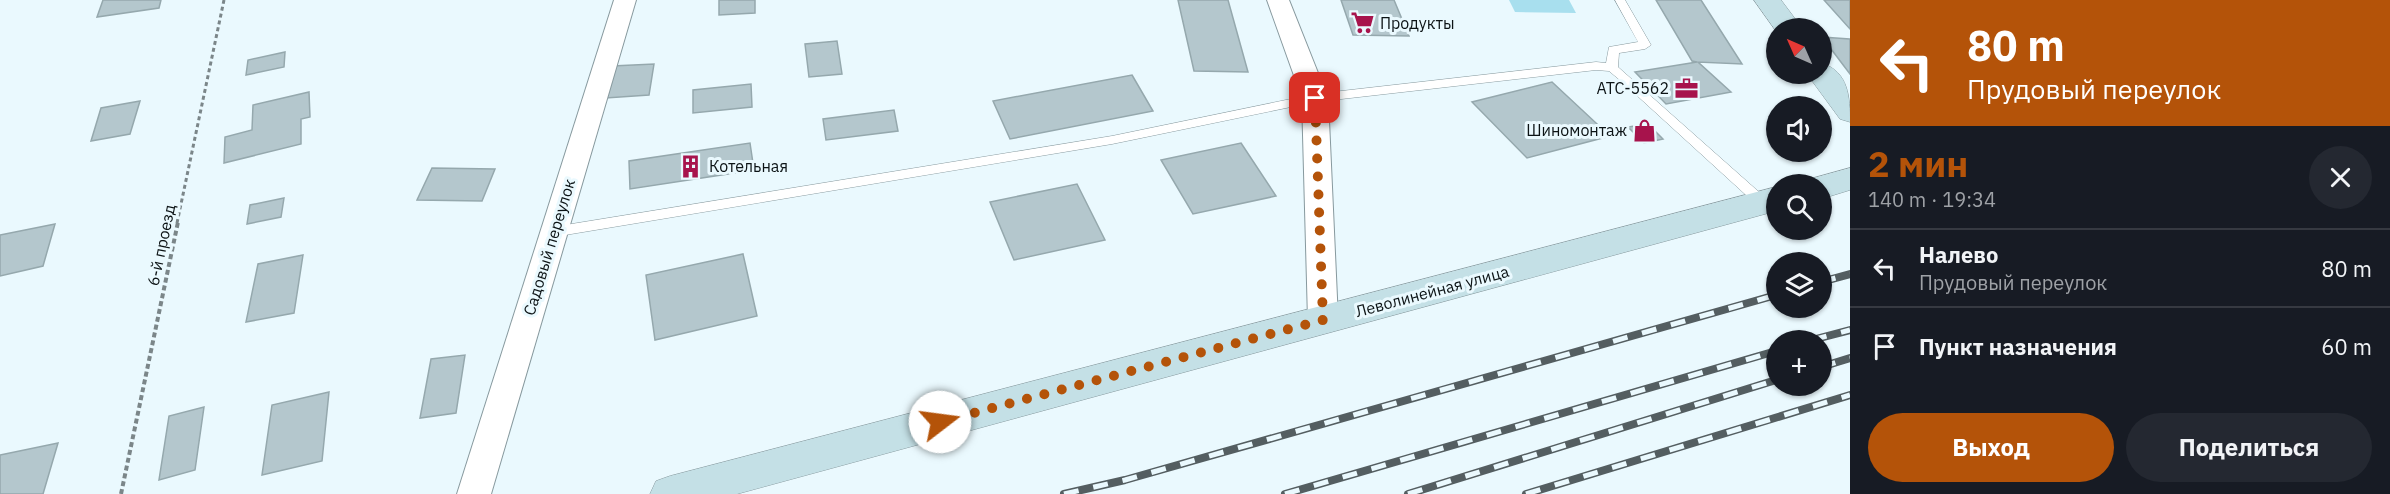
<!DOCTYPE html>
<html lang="ru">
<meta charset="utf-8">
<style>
body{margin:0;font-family:"IBM Plex Sans",sans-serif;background:#242831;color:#f1f3f6;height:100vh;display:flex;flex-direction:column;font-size:22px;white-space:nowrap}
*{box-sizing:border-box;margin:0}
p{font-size:20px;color:#9ea1a6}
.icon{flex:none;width:33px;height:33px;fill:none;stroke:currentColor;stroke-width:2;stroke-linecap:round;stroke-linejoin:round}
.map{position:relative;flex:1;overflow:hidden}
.drawer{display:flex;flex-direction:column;background:#171b24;width:540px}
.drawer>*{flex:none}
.top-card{background:#b45309;color:#fff;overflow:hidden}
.needle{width:39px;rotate:315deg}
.buttons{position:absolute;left:1766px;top:18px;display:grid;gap:12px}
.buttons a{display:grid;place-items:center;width:66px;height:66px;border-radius:50%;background:#171b24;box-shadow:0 2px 4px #0004;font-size:30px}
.pin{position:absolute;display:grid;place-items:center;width:51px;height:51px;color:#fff;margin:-26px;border-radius:12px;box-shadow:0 3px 9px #0006}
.me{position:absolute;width:66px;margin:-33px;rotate:75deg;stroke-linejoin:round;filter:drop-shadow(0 0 4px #0008)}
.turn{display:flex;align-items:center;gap:21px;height:126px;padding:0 18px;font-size:27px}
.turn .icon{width:78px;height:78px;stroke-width:2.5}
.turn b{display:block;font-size:42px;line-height:51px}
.round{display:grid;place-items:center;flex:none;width:63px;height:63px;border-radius:32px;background:#242831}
.overview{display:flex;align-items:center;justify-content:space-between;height:102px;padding:0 18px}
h1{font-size:36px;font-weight:800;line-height:45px;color:#b45309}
.cta{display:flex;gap:12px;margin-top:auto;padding:12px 18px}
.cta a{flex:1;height:69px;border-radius:36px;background:#b45309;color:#fff;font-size:24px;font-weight:800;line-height:69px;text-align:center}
.cta a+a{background:#242831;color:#f1f3f6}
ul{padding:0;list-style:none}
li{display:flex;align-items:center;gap:18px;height:78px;padding:0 18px;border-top:2px solid #363941}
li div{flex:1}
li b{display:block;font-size:22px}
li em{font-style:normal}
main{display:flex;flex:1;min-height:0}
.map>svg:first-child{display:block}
</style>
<main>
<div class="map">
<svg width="1850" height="494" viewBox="0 0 1850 494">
<rect width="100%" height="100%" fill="#eaf9fe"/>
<path fill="#a8dfee" d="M1509,0h60l7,13 -61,-1z"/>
<g fill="#b4c7cd" stroke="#95a8ad" stroke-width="1.5">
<path d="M103,0h58l-2,8 -62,9z"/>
<path d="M719,0h36v13l-36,2z"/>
<path d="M1178,0h50l20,72 -54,-1z"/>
<path d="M1341,0h53l15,36 -56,-1z"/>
<path d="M1656,0h45l41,64 -44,-2 33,30 -65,12 -31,-32 62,-10 -5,-1z"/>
<path d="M1824,0h26v29z"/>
<path d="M1822,37l28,2v35z"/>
<path d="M837,41l5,33 -33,3 -4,-33z"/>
<path d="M285,52l-1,15 -38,8 2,-15z"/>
<path d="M654,64l-5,31 -43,3 6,-32z"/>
<path d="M1132,75l21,36 -143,28 -17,-38z"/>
<path d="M1552,82l58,54 -83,22 -55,-56z"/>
<path d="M751,84l1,23 -59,6v-23z"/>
<path d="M309,92l1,25 -9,2v25l-77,19 1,-26 27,-7 1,-25z"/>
<path d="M140,101l-10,33 -39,7 10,-33z"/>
<path d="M894,110l4,21 -72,9 -3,-21z"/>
<path d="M1648,124l15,15 -19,4 -16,-16z"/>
<path d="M750,143l4,27 -124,19 -1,-28z"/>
<path d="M1241,143l35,53 -83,18 -32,-54z"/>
<path d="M432,168l63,1 -13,32 -65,-1z"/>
<path d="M1077,184l28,56 -91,20 -24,-58z"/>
<path d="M284,198l-3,19 -34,7 3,-19z"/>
<path d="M55,224l-12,42 -43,10v-41z"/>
<path d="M743,254l14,62 -102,24 -9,-65z"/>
<path d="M303,255l-9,58 -48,9 12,-58z"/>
<path d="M465,355l-9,58 -36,5 11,-59z"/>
<path d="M329,392l-7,69 -60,14 10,-70z"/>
<path d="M204,407l-9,63 -36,10 10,-64z"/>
<path d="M58,443l-15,51h-43v-39z"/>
</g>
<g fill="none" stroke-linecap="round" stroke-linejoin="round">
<defs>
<path id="service" d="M1615,0h10l26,45 -6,4 -26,4 -1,14 150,133 2,3 -2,3h-10l-137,-125 -12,-10 -13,-1 -281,32 -203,42 -559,93 -7,-5 7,-5 559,-91 203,-42 281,-32 10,1 3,-16 29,-5z"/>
<g id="minor">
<path d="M614,0h22l-145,494h-34z"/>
<path d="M1267,0h22l39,98 10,222 -4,9 -11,3 -11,-3 -4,-9 -6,-222z"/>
</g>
<g id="secondary">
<path d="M1754,0h27l21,28h-26v3z"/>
<path d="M1821,63c28,8 29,35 29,59l-10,-3 -33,-45h14z"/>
<path d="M1850,168v22l-29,9v-15h-14l3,-5z"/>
<path d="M1776,187v24l-1039,283h-87l6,-13 14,-5z"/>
</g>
</defs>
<use href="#service" stroke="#87999e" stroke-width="1"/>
<use href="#minor" stroke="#87999e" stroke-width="2"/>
<use href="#secondary" stroke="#87999e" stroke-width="1"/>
<path stroke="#7b8689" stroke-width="3" stroke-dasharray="4 3" stroke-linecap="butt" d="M177,223l47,-223"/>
<path stroke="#7b8689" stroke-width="4" stroke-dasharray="5 3" stroke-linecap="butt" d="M121,494l57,-272"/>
<use href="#service" fill="#fff" fill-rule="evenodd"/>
<use href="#minor" fill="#fff" fill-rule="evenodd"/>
<use href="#secondary" fill="#c4e0e6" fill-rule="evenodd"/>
<defs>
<g id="rail">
<path d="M1821,282l29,-8"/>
<path d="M1812,340l38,-10"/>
<path d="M1821,367l29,-9"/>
<path d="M1064,494l61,-14 651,-185"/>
<path d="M1285,494l491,-143"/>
<path d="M1408,494l368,-114"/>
<path d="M1526,494l324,-99"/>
</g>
</defs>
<use href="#rail" stroke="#545e61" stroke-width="8"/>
<use href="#rail" stroke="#eaf9fe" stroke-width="5" stroke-dasharray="15" stroke-linecap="butt"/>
</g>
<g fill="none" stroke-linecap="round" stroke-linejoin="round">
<path stroke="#b45309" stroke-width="10" stroke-dasharray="0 18" d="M940,422l383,-102 -8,-222"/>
</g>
<defs>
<symbol id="supermarket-bare" viewBox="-9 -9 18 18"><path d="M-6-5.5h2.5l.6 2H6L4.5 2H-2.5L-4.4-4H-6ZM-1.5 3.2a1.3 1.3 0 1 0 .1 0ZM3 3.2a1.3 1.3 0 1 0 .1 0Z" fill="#a7134c" stroke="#eaf9fe" stroke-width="2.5" paint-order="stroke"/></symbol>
<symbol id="office-bare" viewBox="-9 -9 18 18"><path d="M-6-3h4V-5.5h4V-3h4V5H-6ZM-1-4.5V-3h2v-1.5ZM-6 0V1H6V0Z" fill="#a7134c" stroke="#eaf9fe" stroke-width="2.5" paint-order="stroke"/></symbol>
<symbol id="shop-bare" viewBox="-9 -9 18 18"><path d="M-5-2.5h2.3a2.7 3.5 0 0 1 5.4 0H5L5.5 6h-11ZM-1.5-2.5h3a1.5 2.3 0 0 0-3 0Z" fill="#a7134c" stroke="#eaf9fe" stroke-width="2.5" paint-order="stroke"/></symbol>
<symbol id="building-bare" viewBox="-9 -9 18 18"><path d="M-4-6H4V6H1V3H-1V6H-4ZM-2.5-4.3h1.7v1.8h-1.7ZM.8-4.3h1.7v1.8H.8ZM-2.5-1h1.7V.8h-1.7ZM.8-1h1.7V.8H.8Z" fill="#a7134c" stroke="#eaf9fe" stroke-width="2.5" paint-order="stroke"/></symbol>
</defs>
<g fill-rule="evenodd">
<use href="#supermarket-bare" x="1346" y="6" width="33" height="33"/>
<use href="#office-bare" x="1670" y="72" width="33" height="33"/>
<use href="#shop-bare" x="1628" y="114" width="33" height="33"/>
<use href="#building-bare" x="674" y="150" width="33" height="33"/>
</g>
<g text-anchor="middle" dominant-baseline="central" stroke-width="6" stroke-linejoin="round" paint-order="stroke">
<g font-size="16" fill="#0c1315" stroke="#eaf9fe" text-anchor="start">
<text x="1380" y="23">Продукты</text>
<text x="1669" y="88" text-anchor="end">АТС-5562</text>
<text x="1627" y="130" text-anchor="end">Шиномонтаж</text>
<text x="709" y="166">Котельная</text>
</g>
<g font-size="16" fill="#0c1315" stroke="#eaf9fe">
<text transform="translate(161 245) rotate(-78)">6-й проезд</text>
<text transform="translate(549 247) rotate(-73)">Садовый переулок</text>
<text transform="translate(1432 291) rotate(-15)">Леволинейная улица</text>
</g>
</g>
</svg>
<div class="buttons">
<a><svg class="needle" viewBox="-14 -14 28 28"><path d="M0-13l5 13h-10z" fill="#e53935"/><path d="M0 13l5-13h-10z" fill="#9ea1a6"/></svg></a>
<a><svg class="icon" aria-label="sound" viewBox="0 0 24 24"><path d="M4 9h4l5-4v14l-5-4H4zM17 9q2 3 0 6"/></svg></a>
<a><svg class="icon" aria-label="search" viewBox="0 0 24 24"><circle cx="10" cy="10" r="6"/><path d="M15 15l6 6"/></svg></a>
<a><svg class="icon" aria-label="layers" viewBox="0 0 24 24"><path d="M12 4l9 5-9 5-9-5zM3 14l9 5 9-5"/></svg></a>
<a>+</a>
</div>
<div class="pin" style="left:1315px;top:98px;background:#d93025"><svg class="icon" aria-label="arrive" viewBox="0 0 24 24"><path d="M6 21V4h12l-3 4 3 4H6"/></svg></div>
<svg class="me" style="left:940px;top:422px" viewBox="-20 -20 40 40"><circle r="19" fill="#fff"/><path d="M0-13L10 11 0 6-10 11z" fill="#b45309"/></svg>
</div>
<section class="drawer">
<div class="top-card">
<div class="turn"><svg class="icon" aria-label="left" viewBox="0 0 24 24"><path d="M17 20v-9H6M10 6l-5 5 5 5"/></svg><div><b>80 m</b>Прудовый переулок</div></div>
</div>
<div class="overview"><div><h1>2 мин</h1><p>140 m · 19:34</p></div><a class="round"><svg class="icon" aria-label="close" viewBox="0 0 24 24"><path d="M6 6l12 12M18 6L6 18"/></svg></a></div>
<ul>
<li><svg class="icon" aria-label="left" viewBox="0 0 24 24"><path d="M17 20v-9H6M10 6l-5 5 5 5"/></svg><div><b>Налево</b><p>Прудовый переулок</p></div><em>80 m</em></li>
<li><svg class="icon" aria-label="arrive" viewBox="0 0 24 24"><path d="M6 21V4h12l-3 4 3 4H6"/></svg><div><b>Пункт назначения</b></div><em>60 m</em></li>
</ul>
<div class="cta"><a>Выход</a><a>Поделиться</a></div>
</section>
</main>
